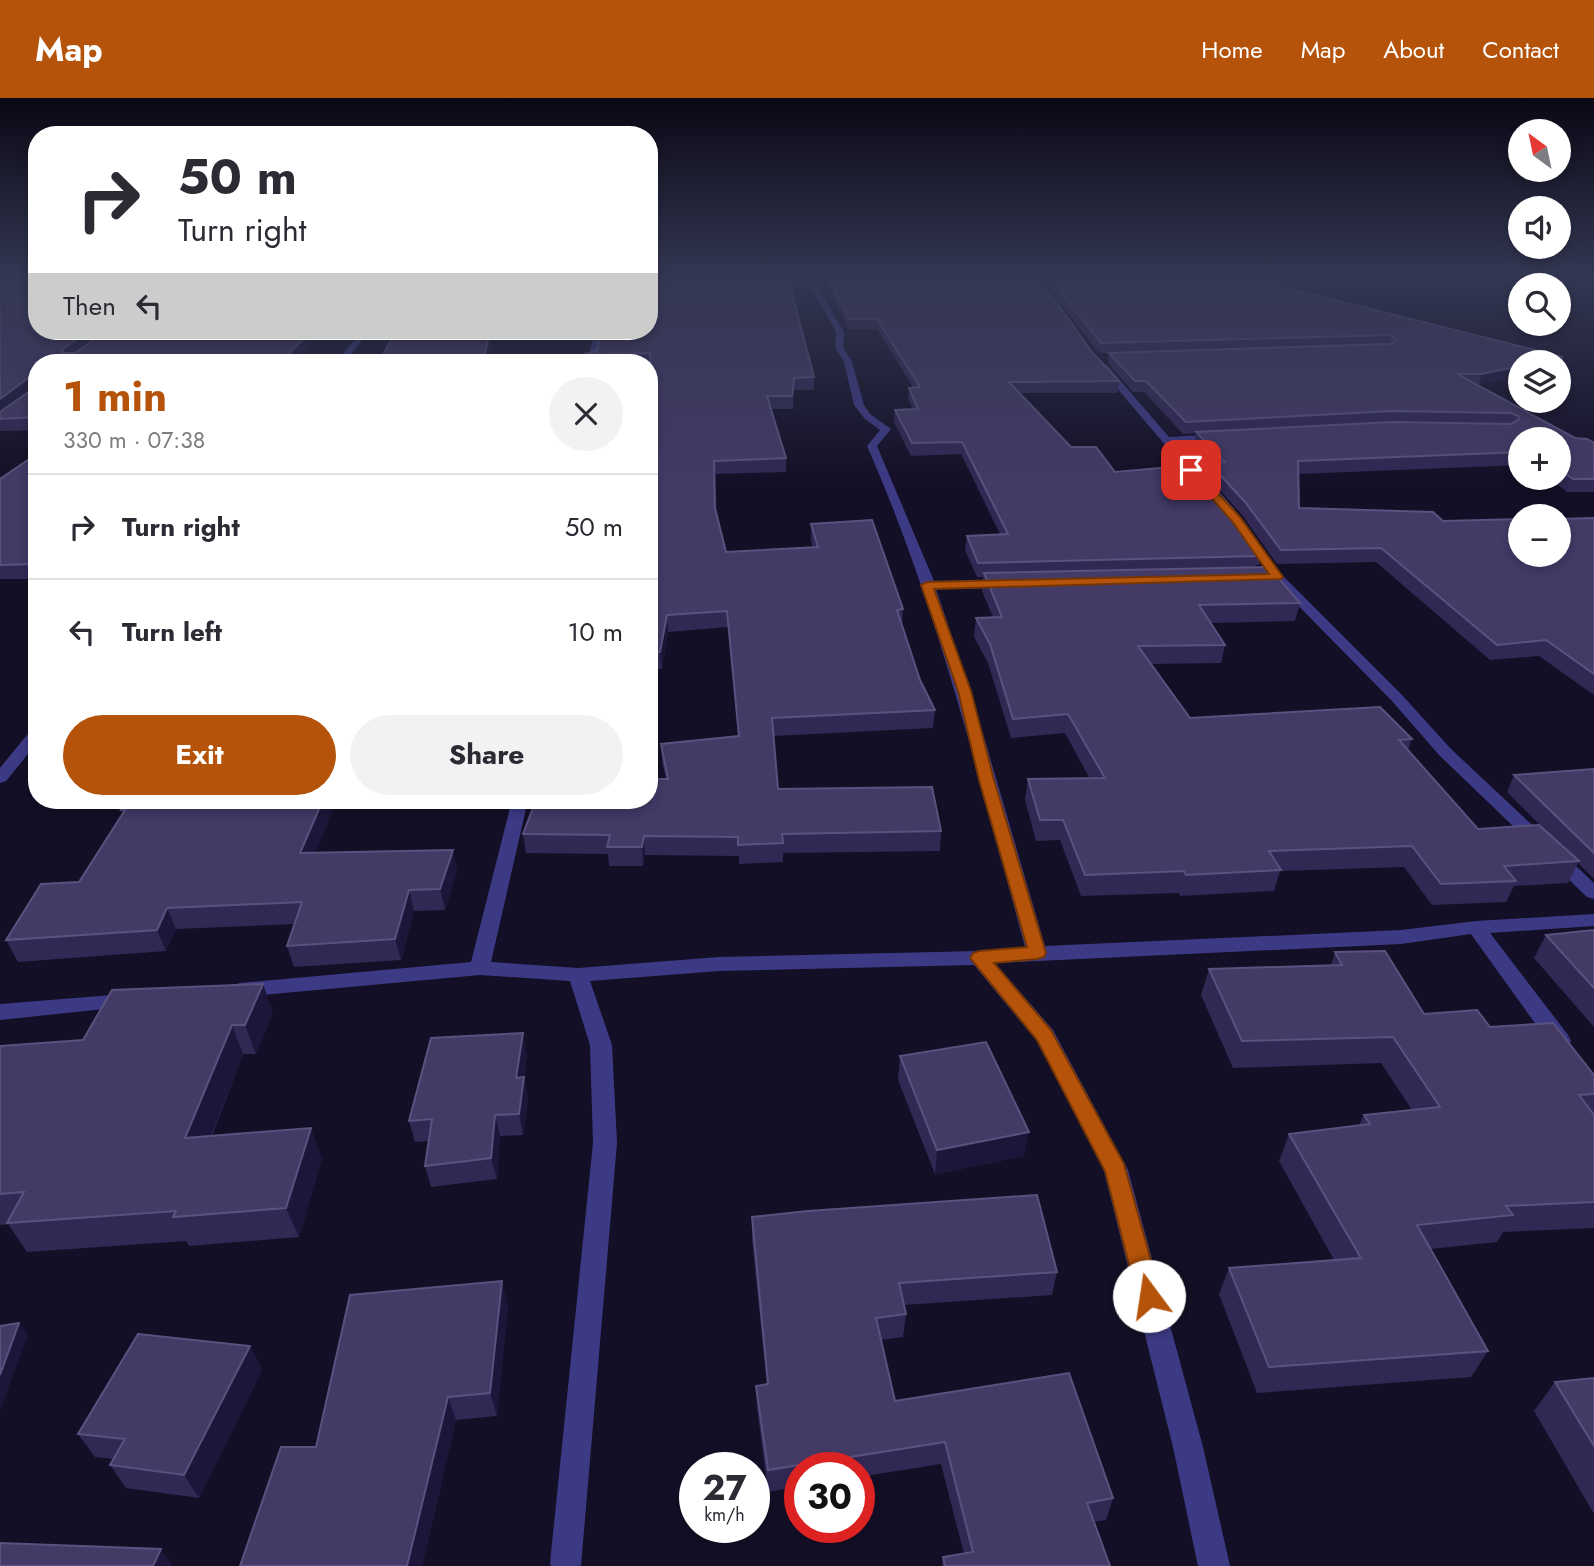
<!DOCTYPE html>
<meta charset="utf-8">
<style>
body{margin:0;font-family:Jost,sans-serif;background:#f2f2f3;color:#2b2b33;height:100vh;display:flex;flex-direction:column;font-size:26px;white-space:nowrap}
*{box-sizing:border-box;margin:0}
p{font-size:23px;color:#7c7c81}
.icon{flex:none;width:38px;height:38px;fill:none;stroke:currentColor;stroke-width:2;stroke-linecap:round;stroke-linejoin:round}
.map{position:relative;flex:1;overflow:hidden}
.sheet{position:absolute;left:28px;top:256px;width:630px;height:455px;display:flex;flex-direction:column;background:#fff;border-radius:28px;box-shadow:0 4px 10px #0003}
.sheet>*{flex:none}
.top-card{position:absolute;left:28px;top:28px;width:630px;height:214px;border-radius:28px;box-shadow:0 4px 10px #0003;background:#fff;color:#2b2b33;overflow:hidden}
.needle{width:46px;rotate:327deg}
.tools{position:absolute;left:1508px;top:21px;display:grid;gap:14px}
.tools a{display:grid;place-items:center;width:63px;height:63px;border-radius:50%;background:#fff;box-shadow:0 4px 10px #0003;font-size:35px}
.speed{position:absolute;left:679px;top:1354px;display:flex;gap:14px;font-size:35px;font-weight:700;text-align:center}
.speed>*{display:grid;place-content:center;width:91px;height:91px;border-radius:50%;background:#fff;box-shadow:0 4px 10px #0003;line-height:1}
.speed small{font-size:18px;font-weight:400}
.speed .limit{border:10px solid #d22;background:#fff;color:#111}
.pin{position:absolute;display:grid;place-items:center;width:60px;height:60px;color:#fff;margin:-30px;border-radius:14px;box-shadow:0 4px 10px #0006}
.me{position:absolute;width:77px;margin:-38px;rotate:346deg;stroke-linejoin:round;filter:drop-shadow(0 0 5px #0008)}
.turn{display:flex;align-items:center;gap:24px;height:147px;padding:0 35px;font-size:32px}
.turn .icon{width:91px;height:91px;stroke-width:2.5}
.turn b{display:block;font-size:49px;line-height:60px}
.then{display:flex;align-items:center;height:66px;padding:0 35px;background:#0003;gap:14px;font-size:26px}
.round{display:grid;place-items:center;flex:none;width:74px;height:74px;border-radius:37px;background:#f2f2f3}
.headline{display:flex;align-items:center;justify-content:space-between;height:119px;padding:0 35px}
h1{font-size:42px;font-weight:700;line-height:52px;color:#b45309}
.button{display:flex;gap:14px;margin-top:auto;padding:14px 35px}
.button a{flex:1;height:80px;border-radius:42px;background:#b45309;color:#fff;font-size:28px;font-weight:700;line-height:80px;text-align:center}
.button a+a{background:#f2f2f3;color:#2b2b33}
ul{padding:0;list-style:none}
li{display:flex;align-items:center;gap:21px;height:105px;padding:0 35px;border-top:2px solid #e1e1e2}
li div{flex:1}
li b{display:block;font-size:26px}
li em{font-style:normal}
header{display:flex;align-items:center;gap:42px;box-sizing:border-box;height:98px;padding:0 35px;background:#b45309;color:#fff}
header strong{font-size:33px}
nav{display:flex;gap:38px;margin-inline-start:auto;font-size:24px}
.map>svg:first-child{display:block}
</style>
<header>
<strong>Map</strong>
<nav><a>Home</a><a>Map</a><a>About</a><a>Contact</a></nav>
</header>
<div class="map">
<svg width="1594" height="1468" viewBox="0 0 1594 1468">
<rect width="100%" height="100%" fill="#130f26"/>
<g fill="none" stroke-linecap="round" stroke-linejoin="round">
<g fill="#3d3a85" fill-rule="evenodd">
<path d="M806,179h6l32,55 -1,15 9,15 12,43 6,9 21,15 -14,17 57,135 73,-1 6,4 -6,4 -71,1 36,107 73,250 356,-16 75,-9 118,-7v12l-104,7 78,102 3,6 -3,6 -8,2 -8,-2 -81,-113 -70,10 -406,19 58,67 75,140 75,277 27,119h-32l-25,-119 -69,-276 -67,-130 -63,-76 -255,6 -129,10 22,64 5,98 -36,423h-30l-1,-3 43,-420 -3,-98 -20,-64 -90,-6 -240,22 -7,-2 -3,-5 3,-5 7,-2 231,-21 41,-162h16l-37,162 87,6 141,-11 260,-6 46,-4c-47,-171 -87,-340 -158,-501l13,-16 -16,-12 -10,-13 -10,-43 -9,-15 1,-15z"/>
<path d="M362,233h8l-26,31h-8z"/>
<path d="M594,233h8l-6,31h-8z"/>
<path d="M1100,266h6l63,73 53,-3v4l-3,1 -45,3 33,39v4h-8l-99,-117z"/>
<path d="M1244,436h8l29,40 121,121 49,54 143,134v16l-7,-2 -148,-142 -47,-54 -119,-121 -31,-44z"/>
<path d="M37,630v15l-31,38 -6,2v-15l31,-38z"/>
<path d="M125,896l7,2 3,5 -3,5 -132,14v-16z"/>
</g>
</g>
<g fill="#312854">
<path d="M0,179l106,54h224l-12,10h-5l-19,21h-257v68l-37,1z"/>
<path d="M823,179h431l21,8 246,77v14l-45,9 99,53 19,5v49h-27l-18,-14h10v-39h-38v26l-222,9v34l144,13 151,-3v177l-55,-39 -49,4 -114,-98 -99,2 -35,-49 -35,-39 3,-12h2l-18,-19 2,-12 -13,1 -39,-42h-11l-25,-29 1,-10h-10l-56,-73h-3l52,72 27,29 -2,12h-97l51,54 192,104 -4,14h-3l-1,2 45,36 -5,18 -84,2 14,22 -4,18 -70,1 39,54 222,21 -4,11 70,79 64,-2 -35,-35 7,-17 80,-6v110l-16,-16 -10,20 -54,3 -8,16 -74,3 -28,-38 -124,4 -6,20 -94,5 -1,-3 -98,3 -21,-56 -24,1 -11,-41 3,-21h62l-25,-46 -54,5 -23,-75 -14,-26 2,-19 17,-1 -11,-26 1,-14h-6l-12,-27 2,-14 33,-2 -39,-80 -50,2 -17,-34 1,-12h18l-5,-11 1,-11 4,-1 -36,-58h-28z"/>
<path d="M378,233h115l-6,31h-108l12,-22 -11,1z"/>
<path d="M602,233l212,46v13h-20l-1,19h-22l15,49v14l-71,2 1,36 10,42 87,-4 -2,-9v-15l92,85 -1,16 18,55 15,30 -2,18 -160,8 5,53 163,42 -1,20 -157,2v9l-44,2v-8l-94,-1 -2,11h-34l-1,-12 -82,-1 -3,-19 143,-55 -4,-17 -1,-18 77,-8 -10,-109 -60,5 -6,37h-13v-201h6l-4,-104h-2v-2h-64l-1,-8 13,-3z"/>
<path d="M37,356v125h-37v-100z"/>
<path d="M129,702h208l-22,52 142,18 -12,40 -31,1 -13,49 -107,7 -7,-21 8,-22 -119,5 -10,22 -148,11 -12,-22 73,-58 44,-69 -2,-3z"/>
<path d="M1594,832v97l-60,-69 12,-23z"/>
<path d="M1335,854l89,62 66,13 104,48v153l-91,4 -6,10 -67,7 58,102 -17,26 -214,16 -38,-99 10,-26 105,-8 -55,-99 10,-27 70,-9 5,-10 48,-5 -31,-47 -148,5 -32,-73 8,-26 122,-4z"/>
<path d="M273,915l-17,41h-13l-31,82 110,22 -23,79 -110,9 -3,-5 -159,11 -19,-28 -8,1v-179l83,-6z"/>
<path d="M527,956l-3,23 4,22 -5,36 -23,1 -3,43 -66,8 -6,-21 4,-25 -14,1 -6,-21z"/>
<path d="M900,958l124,100 -89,18 -37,-94z"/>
<path d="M752,1119l305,55 -5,23 -148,10 2,9 -3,23 -22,3 14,61 218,97 -7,22 -12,2 16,44h-168l1,-9 21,-3 -23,-90 -82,13v-9h-59v18l-32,6 -11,-84 -1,-22 11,-2 -15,-144z"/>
<path d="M508,1207l-11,111 -41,4 -34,146h-182l76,-119z"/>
<path d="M250,1248l12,24 -63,128 -73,-10 -16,-23 4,-6 -19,-2 -17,-23z"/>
<path d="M1594,1280v136l-60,-103 21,-29z"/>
</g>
<g fill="#1d163a">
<path d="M88,233h17l-39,29 -4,-7 1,-4z"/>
<path d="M311,233l2,10 -19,21h-13z"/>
<path d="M316,233h14l-12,10z"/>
<path d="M490,233h3l-6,31h-4z"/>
<path d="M1563,259l-4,11v-6h-20z"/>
<path d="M1521,268v10l-42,9 3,-11z"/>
<path d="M31,278l4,11 -35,27v-15z"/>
<path d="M667,517l1,17 -6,37 -2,-17z"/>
<path d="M323,702h14l-30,73 -7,-20z"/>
<path d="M644,738l1,19 -2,11 -1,-19z"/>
<path d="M453,752l4,20 -12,40 -5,-21z"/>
<path d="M409,792l5,21 -13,49 -6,-21z"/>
<path d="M167,810l9,21 -10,22 -9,-21z"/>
<path d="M263,886l10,29 -17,41 -11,-29z"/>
<path d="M232,927l11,29 -44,113 -14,-29z"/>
<path d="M523,935l4,21 -6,45 -5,-21z"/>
<path d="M524,979l4,22 -5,36 -4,-21z"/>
<path d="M495,1017l5,21 -3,43 -6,-21z"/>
<path d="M311,1030l11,30 -23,79 -13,-29z"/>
<path d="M1029,1034l-5,24 -89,18 2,-24z"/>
<path d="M502,1183l6,24 -11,111 -7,-23z"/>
<path d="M19,1225l9,12 -28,76v-36z"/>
<path d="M250,1248l12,24 -63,128 -15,-23z"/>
<path d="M448,1299l8,23 -34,146h-15z"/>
<path d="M161,1451l12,17h-20z"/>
</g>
<g fill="#433a66" stroke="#5a527e" stroke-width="2">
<path d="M0,179h37v54h51l-25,18 -1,4h13l31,-22h210h-5l-30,31h-244v55l-37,2v-7l34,-24 1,-12h-4l-31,23z"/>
<path d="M649,179h139l26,100 -20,1 -2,18h-25l19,62 -72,3 1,47 11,44 92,-5 -7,-23 61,-4 31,89 -6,1 23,70 15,30 -163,8 6,71 154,-2 9,44 -159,3 1,9 -45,2v-8l-94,-1 -2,11h-35l3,-12 -87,-1 13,-34h113v-21h19l-7,-35 78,-8 -12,-125 -60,4 -7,37h-11v-184h6l-5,-115 -66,1 13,-3 5,-20h47z"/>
<path d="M828,179h210l54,75 27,29 -110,1 62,65h25l19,25 79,-7 39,44 30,42h-10l5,5 -280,7 -11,-27 41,-2 -46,-92 -50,1 -17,-33 23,-1 -9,-21 11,-1 -43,-68h-28z"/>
<path d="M1049,179h205l22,4 -1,4 288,72 -24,5h-18v4l-39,8h-25l118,64 12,1 7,4v36h-21l-14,-10v-30h-38v13l-223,9 1,47 134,4 10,9 78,-2v36h38v-36l35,-1v156l-48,-34 -49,5 -116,-97 -100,2 -36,-48 -35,-38 15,-2 -29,-30 197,-10 118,2 8,-5 -1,-3 -7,-3 -119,-2 -206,11 -40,-41h-11l-26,-28 281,-9 6,-3 -5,-6 -290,8z"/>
<path d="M396,233h94l-7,31h-104z"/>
<path d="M37,356v110l-37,1v-86z"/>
<path d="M1269,469l31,36 -101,2 26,40 -87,1 52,72 190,-11 32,32 -13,1 79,89 61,-4 40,36 -75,5 12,15 -75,3 -29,-38 -143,5 12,19 -95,5 -2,-4 -99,4 -22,-55h-23l-12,-41 77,-1 -37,-64 -55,5 -23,-75 -14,-26 26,-1 -18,-44z"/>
<path d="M1594,671v84l-80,-78z"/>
<path d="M129,702h194l-23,53 153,-3 -13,39 -31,1 -14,49 -108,7 15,-44 -135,6 -10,22 -151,10 35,-56 38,-2 46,-72h-4z"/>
<path d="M1594,832v58l-48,-53z"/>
<path d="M1385,853l39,63 53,-4 13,17 63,-4 41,52v19l-15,1 15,20v87l-88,4 7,9 -96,10 71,126 -219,16 -40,-99 132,-10 -72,-124 81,-10 -6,-9 76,-8 -47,-70 -151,4 -33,-72 133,-4 -7,-13z"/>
<path d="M263,886l-18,41h-13l-47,113 126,-10 -25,80 -113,9 3,-6 -169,12 17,-31 -24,2v-148l83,-6 29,-50z"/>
<path d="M523,935l-7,45 8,-1 -5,37 -24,1 -4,43 -66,8 7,-47 -23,2 22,-83z"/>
<path d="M986,944l43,90 -92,18 -37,-94z"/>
<path d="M1037,1097l20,77 -158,11 7,31 -30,4 19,83 174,-28 44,125 -26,5 23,63h-165l-2,-9 30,-5 -28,-110 -177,28 -12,-84 12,-2 -16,-167 56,-6z"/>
<path d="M502,1183l-12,112 -42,4 -41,169h-167l41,-119h35l34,-152z"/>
<path d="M19,1225l-19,52v-49z"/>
<path d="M138,1236l112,12 -66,129 -74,-10 15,-26 -47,-5z"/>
<path d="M1594,1280v68l-39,-64z"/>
<path d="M0,1445l161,6 -8,17h-153z"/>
</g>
<linearGradient id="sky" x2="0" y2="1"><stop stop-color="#0a0815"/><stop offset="0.46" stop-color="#333752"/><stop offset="1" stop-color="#333752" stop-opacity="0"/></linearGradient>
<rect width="1594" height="385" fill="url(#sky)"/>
<path fill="#b45309" stroke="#753606" stroke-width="2" d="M1188,370h6l46,49 43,60 -2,2 -347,10 37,102 23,89 52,173 -2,4 -7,2 -43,4 57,67 73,134 37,132 -4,8 -8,3 -9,-3 -3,-8 -32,-125 -68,-131 -67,-82 3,-5 6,-2 48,-4 -48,-167 -21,-89 -37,-106 6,-3 342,-8 -37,-53 -44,-49z"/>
</svg>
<div class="tools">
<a><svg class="needle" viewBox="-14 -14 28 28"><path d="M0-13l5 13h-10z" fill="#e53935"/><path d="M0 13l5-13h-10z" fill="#7c7c81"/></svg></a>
<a><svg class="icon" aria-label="sound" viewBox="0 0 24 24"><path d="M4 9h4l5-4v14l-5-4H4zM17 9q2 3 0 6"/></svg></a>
<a><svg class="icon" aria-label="search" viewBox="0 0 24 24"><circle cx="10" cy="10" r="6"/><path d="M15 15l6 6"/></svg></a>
<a><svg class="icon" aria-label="layers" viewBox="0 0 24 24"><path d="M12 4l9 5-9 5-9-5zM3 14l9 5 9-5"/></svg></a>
<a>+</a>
<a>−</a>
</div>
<div class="speed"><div>27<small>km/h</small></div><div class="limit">30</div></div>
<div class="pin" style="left:1191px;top:372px;background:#d93025"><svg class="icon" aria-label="arrive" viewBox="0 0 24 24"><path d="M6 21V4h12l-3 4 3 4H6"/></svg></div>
<svg class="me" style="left:1149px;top:1198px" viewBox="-20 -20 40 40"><circle r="19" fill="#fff"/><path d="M0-13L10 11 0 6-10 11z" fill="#b45309"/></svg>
<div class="top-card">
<div class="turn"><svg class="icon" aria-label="right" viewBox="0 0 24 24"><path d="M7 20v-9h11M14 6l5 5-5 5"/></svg><div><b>50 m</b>Turn right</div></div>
<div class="then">Then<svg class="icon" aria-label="left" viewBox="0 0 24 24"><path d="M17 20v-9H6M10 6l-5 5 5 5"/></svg></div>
</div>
<section class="sheet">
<div class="headline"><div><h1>1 min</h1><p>330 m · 07:38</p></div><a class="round"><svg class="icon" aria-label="close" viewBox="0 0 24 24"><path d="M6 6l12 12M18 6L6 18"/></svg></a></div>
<ul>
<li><svg class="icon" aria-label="right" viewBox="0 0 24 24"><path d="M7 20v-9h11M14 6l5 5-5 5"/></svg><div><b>Turn right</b></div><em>50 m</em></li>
<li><svg class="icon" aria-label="left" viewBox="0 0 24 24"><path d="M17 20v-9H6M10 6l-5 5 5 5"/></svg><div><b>Turn left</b></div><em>10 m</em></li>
</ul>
<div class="button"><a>Exit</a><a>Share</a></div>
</section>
</div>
